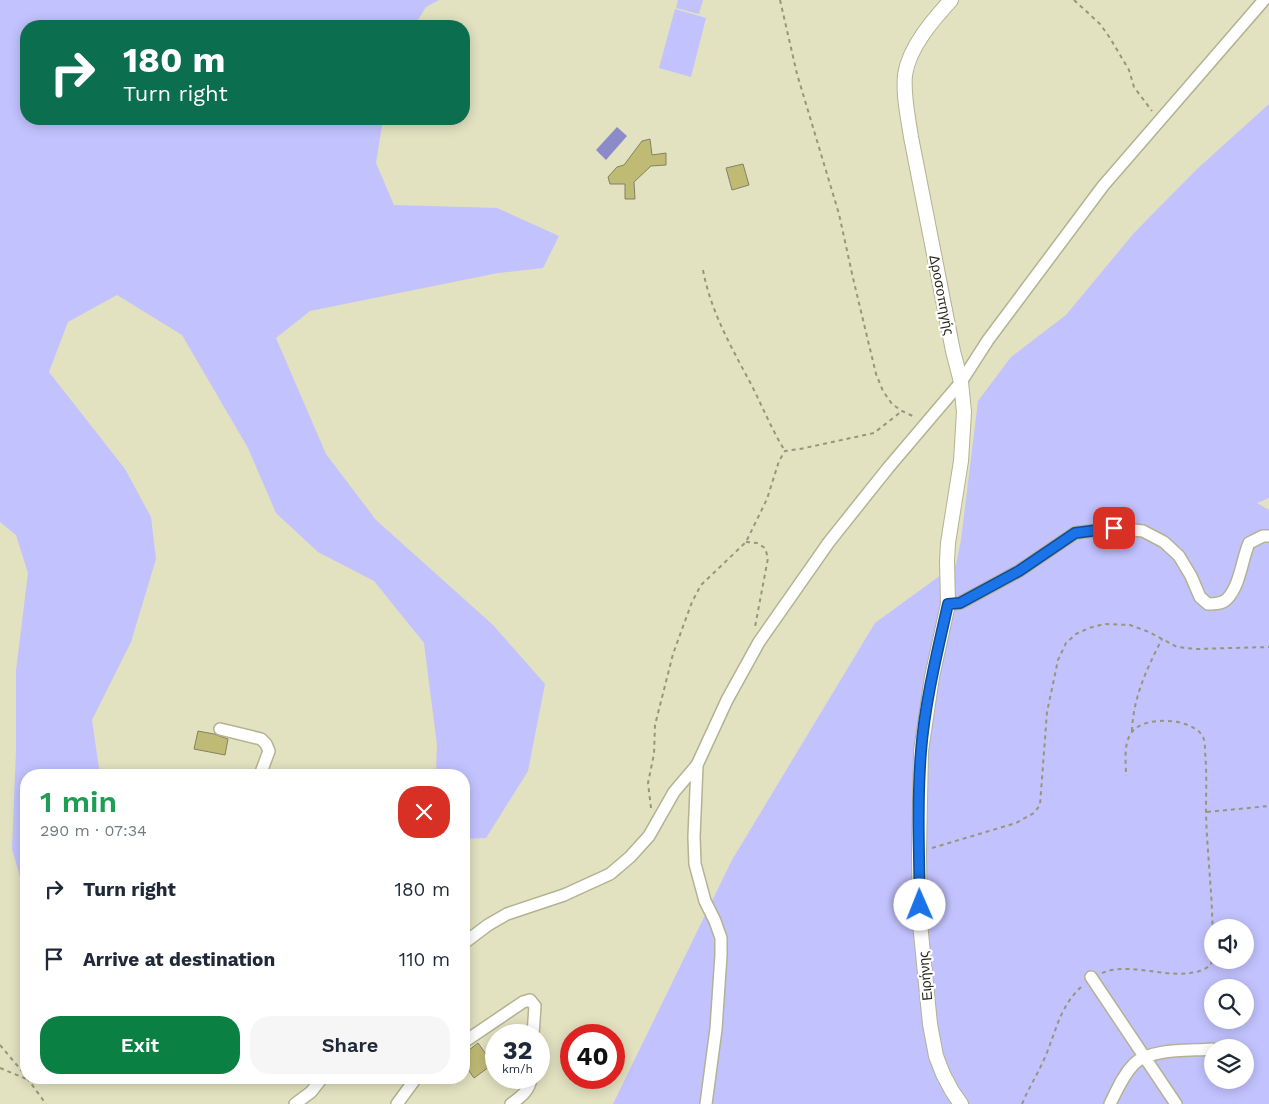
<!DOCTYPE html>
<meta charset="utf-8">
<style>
body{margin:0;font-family:"Work Sans",sans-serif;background:#f6f6f7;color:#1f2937;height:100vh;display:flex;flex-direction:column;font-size:19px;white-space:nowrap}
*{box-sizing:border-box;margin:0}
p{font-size:16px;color:#747a83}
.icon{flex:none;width:28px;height:28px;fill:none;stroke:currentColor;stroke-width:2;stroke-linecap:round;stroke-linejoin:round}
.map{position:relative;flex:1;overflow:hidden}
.details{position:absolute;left:20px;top:769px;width:450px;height:315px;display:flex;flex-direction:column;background:#fff;border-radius:20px;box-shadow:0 2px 12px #0003}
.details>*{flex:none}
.guide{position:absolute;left:20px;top:20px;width:450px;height:105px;border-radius:20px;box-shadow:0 2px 12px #0003;background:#0b6e4f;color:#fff;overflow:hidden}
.tools{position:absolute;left:1204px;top:919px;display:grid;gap:10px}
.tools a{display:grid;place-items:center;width:50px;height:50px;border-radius:50%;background:#fff;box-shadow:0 2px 12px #0003;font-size:25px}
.speed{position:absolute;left:485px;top:1024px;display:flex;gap:10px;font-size:25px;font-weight:700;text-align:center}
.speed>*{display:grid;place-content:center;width:65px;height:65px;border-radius:50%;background:#fff;box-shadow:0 2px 12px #0003;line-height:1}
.speed small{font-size:12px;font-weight:400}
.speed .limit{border:8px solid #d22;background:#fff;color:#111}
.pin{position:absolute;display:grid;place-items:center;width:42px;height:42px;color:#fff;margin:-21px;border-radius:10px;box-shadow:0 2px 8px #0006}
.me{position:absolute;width:55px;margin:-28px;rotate:359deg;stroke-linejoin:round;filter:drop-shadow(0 0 4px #0008)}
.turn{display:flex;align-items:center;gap:18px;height:105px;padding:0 20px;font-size:22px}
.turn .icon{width:65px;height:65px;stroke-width:2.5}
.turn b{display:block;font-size:35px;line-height:42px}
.round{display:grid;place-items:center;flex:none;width:52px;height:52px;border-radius:20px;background:#f6f6f7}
.summary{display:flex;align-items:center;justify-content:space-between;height:85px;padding:0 20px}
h1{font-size:30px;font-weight:600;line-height:38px;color:#1e9e55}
.action{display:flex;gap:10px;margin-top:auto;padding:10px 20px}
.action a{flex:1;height:58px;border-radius:20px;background:#0b8043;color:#fff;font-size:20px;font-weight:600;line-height:58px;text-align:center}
.action a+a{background:#f6f6f7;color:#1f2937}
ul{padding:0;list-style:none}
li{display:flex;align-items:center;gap:15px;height:70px;padding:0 20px}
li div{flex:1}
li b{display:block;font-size:19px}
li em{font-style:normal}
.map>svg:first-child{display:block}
</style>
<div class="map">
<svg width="1269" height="1104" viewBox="0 0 1269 1104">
<rect width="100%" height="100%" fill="#e2e1c0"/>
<g fill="#c2c2fe" fill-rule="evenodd">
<path d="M0,0h439l-13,7 -12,19h-388v93h357l-7,44 18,42 103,3 62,28 -16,32 -45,5 -188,38 -34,27 50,116 50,66 117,105 52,59 -17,87 -42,67 -22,1v-64h-28l1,-30 -13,-102 -50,-62 -56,-29 -42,-39 -28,-65 -66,-113 -65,-40 -49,27 -19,50 76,97 26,48 5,42 -25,83 -39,78 8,55h-74v123l-14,-49 4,-98v-80l12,-98 -12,-38 -16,-13z"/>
<path d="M678,0h25l-4,14 -23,-6z"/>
<path d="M675,9l31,9 -15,59 -32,-9z"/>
<path d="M1269,104v394l-12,5 12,7v594h-656l119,-244 143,-237 81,-59 5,-24 17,-139 33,-44 55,-42 68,-82 62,-63zM1212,928h33v32h-33zM1212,988h33v32h-33zM1212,1048h33v32h-33z"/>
</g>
<path fill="#8c8bca" d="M617,127l10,9 -21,24 -10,-10z"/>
<g fill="#bfbb74" stroke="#838163">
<path d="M650,139l2,16 14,-2v12l-15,1 -17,16 1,17h-10v-15h-15l-2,-7 9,-10 7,-2 18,-24z"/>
<path d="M743,164l6,21 -17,5 -6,-22z"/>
<path d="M198,731l16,3 14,5 -3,16 -31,-6z"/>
<path d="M478,1043l15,21 -19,14 -10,-14v-10z"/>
</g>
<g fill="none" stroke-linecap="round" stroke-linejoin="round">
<defs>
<g id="minor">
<path d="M948,604l12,-1 59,-32 56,-38 39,-5 29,3 21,11 15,14 12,20 9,21 8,7c7,0 14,0 19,-5 13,-13 15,-40 22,-56l14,-7h6"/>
<path d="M220,729l41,10 5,5 3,7 -9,24"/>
<path d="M697,765l-3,72 1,27 10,37 10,20 6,17v17l-5,74 -10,75"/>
<path d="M464,943l24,-18 19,-11 57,-19 46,-21 20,-17 19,-21 25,-44 23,-27 30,-65 32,-58 70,-100 59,-74 73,-86 27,-42 115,-154 161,-186"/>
<path d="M1091,977l85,127"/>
<path d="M464,1042l59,-40 7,-2 5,6 -2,29"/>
<path d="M295,1104l16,-12 11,-14"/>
<path d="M397,1104l19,-26"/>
<path d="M511,1104c10,-7 19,-14 20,-26"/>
<path d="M1110,1104c7,-14 13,-29 24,-40 16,-16 57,-13 78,-15"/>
</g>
<path id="tertiary" d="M951,0c-18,20 -42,47 -46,75 -2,20 3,42 6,62l42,214 8,31 3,30 -3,49 -13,82 -1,18 1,43 -16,73 -11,74 -2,101 1,71 10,101 6,32 7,18 9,17 9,13"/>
</defs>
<use href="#minor" stroke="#b3b292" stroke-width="14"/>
<use href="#tertiary" stroke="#b3b292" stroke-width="16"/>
<g stroke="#96967d" stroke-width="2" stroke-dasharray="4 4" stroke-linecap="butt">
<path d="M780,0l17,74 42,140 14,64 23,96 7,17 9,13 10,7 13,6"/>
<path d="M1074,0l26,24 10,14 19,32 5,17 18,24"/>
<path d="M703,270c8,43 29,78 49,116 11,22 20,44 33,65"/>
<path d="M746,542l11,1 8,5 3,10 -13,69"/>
<path d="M1132,731c1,-33 15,-63 30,-92"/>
<path d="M651,808l-3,-25 6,-29 1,-29 18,-71 19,-52 9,-17 45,-43 21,-43 12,-38 6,-10 15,-2 74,-16 28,-22"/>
<path d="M1207,812l62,-6"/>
<path d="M932,848l84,-25 18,-10 6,-8 7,-93 11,-52 8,-17 10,-9 13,-6 15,-4 26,1 19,7 28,15 19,2 73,-2"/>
<path d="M1102,973c33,-14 79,14 109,-8 5,-49 -4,-103 -5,-153 0,-20 1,-40 -1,-60 0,-5 0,-11 -2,-15 -9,-19 -59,-22 -71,-5 -9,11 -6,31 -6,44"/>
<path d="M0,1045l26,31"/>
<path d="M0,1068l29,12"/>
<path d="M27,1078l19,26"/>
<path d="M1022,1104c7,-17 17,-32 24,-49 11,-27 14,-49 37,-70"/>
</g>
<use href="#minor" stroke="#fff" stroke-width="11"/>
<use href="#tertiary" stroke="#fff" stroke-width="14"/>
</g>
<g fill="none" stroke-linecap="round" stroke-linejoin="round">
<defs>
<path id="route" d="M920,905c-1,-51 -3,-103 1,-154 4,-49 16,-98 27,-147l12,-1 59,-32 56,-38 39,-5"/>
</defs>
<use href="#route" stroke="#114b97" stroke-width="12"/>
<use href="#route" stroke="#1a73e8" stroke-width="9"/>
</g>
<g text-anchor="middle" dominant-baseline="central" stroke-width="4.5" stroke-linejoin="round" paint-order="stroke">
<g font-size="14" fill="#262619" stroke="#fff">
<text transform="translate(942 295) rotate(79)">Δροσοπηγής</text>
<text transform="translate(925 976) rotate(-95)">Ειρήνης</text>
</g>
</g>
</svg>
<div class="tools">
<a><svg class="icon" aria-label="sound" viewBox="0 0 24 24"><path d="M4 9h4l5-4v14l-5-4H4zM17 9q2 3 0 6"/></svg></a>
<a><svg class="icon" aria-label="search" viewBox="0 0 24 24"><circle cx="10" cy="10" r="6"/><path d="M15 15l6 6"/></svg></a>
<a><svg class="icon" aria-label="layers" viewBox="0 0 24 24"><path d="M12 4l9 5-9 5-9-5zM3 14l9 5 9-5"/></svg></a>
</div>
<div class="speed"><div>32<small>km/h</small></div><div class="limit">40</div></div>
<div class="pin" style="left:1114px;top:528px;background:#d93025"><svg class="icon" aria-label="arrive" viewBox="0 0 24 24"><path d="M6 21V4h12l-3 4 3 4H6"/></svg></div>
<svg class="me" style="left:920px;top:905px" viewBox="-20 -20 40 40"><circle r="19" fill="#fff"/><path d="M0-13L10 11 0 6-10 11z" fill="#1a73e8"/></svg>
<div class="guide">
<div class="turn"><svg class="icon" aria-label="right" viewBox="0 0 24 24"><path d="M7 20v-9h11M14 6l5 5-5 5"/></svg><div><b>180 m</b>Turn right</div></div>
</div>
<section class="details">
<div class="summary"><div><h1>1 min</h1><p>290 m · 07:34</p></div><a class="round" style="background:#d93025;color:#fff"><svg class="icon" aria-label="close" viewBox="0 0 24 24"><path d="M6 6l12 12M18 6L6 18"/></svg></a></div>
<ul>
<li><svg class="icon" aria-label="right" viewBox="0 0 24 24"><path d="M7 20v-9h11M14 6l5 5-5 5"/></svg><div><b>Turn right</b></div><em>180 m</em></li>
<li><svg class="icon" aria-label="arrive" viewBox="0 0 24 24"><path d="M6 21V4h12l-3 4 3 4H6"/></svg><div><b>Arrive at destination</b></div><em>110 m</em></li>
</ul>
<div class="action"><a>Exit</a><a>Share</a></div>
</section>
</div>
